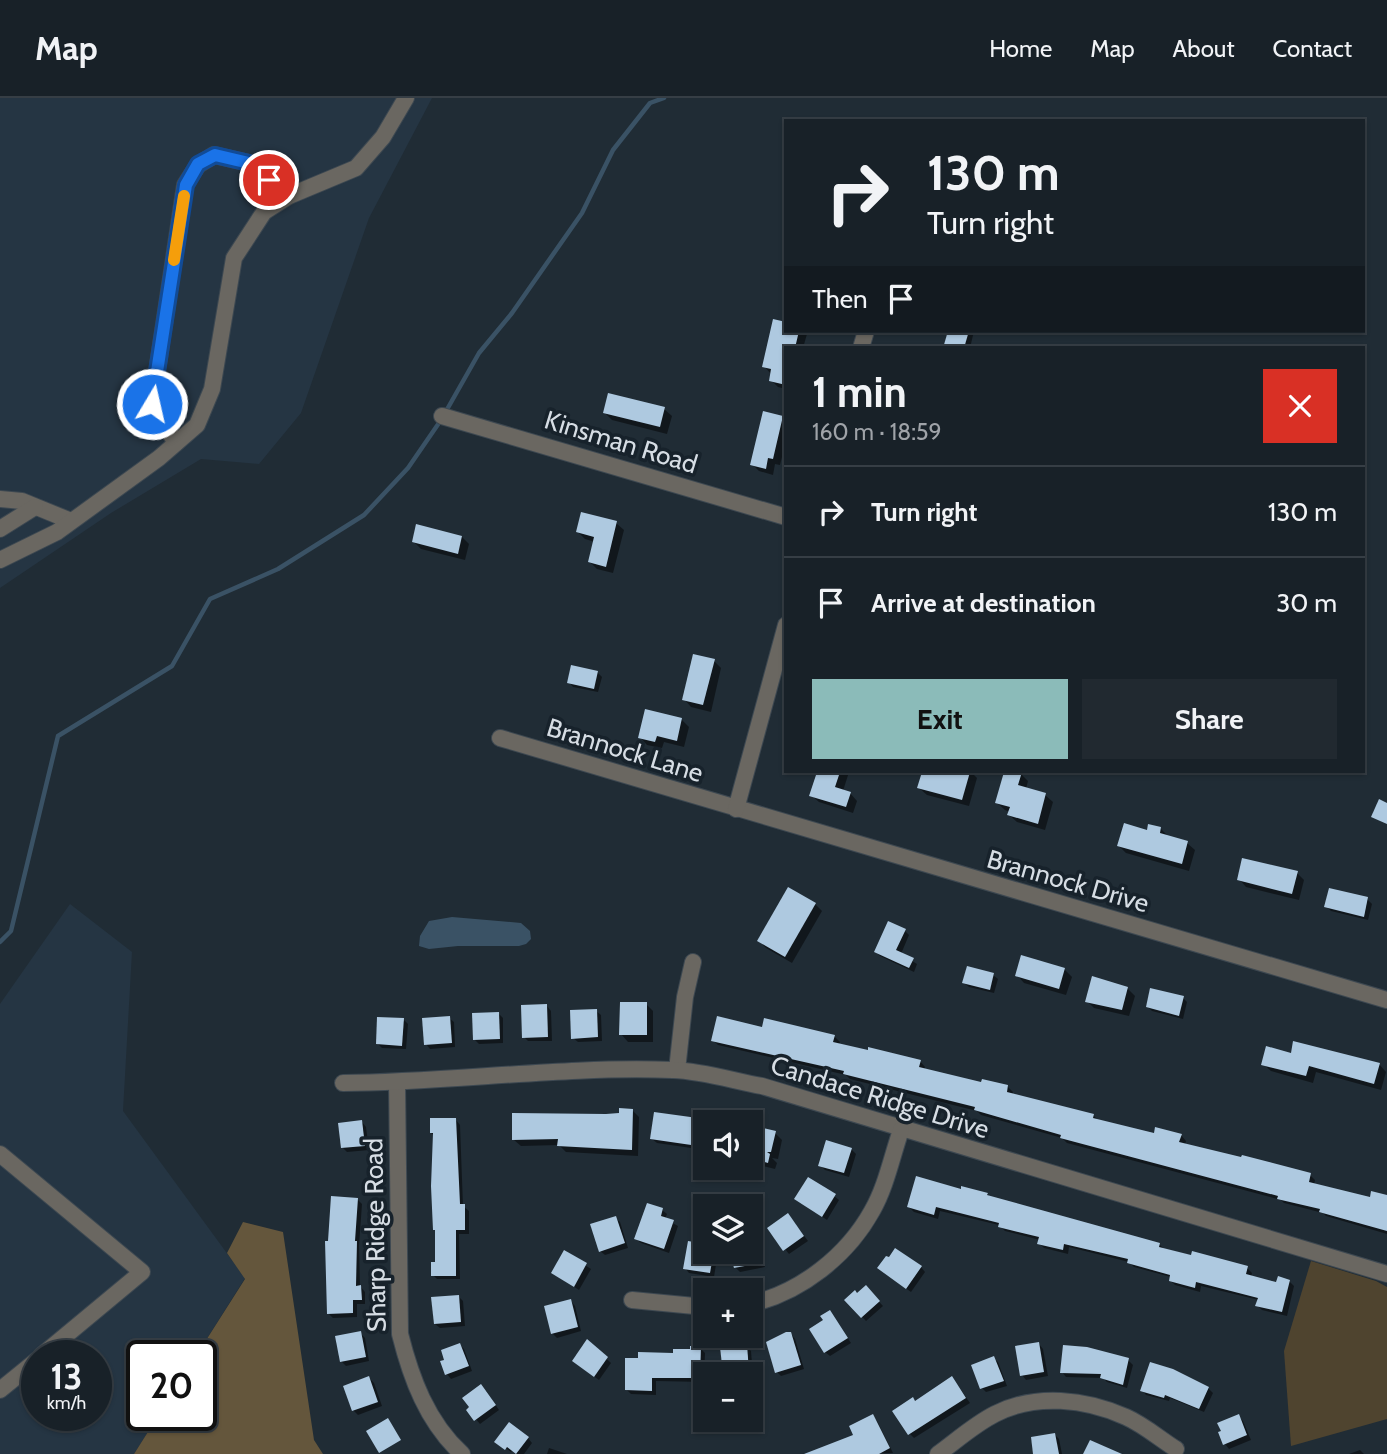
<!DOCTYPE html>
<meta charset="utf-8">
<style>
body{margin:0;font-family:Cabin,sans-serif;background:#212930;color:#f1f3f6;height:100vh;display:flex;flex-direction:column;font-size:26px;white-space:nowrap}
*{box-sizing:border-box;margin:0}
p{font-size:23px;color:#9fa3a8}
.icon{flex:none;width:38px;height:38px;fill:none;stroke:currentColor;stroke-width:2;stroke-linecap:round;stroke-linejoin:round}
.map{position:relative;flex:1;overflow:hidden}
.sheet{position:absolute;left:784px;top:248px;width:581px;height:427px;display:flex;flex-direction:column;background:#182128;border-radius:0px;box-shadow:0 2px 5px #0004,0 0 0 2px #363e45}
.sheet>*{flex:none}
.top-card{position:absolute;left:784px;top:21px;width:581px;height:214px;border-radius:0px;box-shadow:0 2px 5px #0004,0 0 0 2px #363e45;background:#182128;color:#f1f3f6;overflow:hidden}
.controls{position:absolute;left:693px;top:1012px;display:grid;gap:14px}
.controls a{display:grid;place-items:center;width:70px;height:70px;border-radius:0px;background:#182128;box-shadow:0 2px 5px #0004,0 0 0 2px #363e45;font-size:35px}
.speed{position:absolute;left:21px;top:1242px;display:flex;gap:14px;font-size:35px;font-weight:700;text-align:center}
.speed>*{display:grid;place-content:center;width:91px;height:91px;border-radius:50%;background:#182128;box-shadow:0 2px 5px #0004,0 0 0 2px #363e45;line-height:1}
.speed small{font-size:18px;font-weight:400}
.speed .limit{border:4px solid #111;border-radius:10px;background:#fff;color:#111}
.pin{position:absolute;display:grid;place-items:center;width:60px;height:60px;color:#fff;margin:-30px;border:4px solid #fff;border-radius:50%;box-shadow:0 2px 7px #0007}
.me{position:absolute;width:77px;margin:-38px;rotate:9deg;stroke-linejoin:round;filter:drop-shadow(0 0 5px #0008)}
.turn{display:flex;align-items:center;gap:24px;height:147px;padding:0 28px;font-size:32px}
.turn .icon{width:91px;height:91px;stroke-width:2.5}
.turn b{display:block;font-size:49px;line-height:60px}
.then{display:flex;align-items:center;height:66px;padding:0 28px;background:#0003;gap:14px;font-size:26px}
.round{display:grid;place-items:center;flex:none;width:74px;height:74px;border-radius:0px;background:#212930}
.head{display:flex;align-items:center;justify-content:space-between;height:119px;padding:0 28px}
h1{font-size:42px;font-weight:700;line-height:52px}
.action{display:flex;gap:14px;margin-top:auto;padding:14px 28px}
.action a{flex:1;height:80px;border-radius:0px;background:#8bbbb9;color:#111;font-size:28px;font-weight:700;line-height:80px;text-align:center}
.action a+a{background:#212930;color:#f1f3f6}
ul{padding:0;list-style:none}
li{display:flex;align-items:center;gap:21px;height:91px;padding:0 28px;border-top:2px solid #363e45}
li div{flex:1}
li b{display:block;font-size:26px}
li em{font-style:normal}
header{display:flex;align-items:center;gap:42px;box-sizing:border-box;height:98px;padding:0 35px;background:#182128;border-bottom:2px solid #363e45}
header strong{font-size:33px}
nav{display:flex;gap:38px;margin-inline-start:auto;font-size:24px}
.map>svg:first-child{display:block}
</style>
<header>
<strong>Map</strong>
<nav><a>Home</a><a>Map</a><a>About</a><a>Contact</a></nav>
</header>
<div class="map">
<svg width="1387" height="1356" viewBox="0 0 1387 1356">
<rect width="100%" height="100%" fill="#202c35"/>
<g fill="#253543" fill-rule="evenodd">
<path d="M0,0h432l-63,120 -68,195 -42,51 -58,-5 -90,54 -111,75z"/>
<path d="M70,806l62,48 -9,159 122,167 -49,78h-54v60h16l-24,38h-134v-450zM37,1258h59v60h-59z"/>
</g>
<path fill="#4f442f" d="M1311,1163l65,20 11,6v132l-96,27 -7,-95z"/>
<path fill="#64563c" d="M243,1124l40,10 31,208 9,14h-189l24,-38h43v-60h-5l49,-77 -18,-26z"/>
<path fill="#3a5265" d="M452,819l69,6 9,8 1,8 -5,5 -7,2h-61l-29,3 -10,-3 1,-10 9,-15z"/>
<g fill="#0007">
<path d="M786,233h17l4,3 -4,14h-17v41l-8,-2 -7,-7v-6l-7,-8z"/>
<path d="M950,233h24l-4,17h-25z"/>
<path d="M664,311l8,7 -5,18 -55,-14 -7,-7z"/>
<path d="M782,320l4,3v20l-6,24 -5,-1 -2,11 -14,-4 -7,-7z"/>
<path d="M616,425l8,7 -11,43 -16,-4 -7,-7 5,-20 -10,-3 -7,-7z"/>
<path d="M462,439l7,7 -4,16 -44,-11 -7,-7z"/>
<path d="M714,563l7,7 -10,44 -20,-5 -7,-8z"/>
<path d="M597,574l5,5 -4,15 -25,-5 -4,-5z"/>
<path d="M682,622l7,7 -5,20 -20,-5 -2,6 -15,-3 -7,-8z"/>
<path d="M818,674h31l-6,19 7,2 7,8 -4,12 -34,-11 -8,-7z"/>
<path d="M924,674h47l6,6 -8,28 -42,-11 -8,-7z"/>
<path d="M1006,674l15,2 7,7 -2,8 19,6 8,7 -8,28 -28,-8 -8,-7 1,-3 -5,-2 -8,-7z"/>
<path d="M1161,731l7,7 19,7 8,7 -6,21 -63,-18 -7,-7z"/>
<path d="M1297,775l7,7 -5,20 -53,-13 -7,-8z"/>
<path d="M1367,801l5,5 -4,16 -37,-9 -5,-5z"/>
<path d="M815,806l7,7 -30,52 -26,-15 -7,-7z"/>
<path d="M905,833l4,4 -8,19 16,10 -3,8 -34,-16 -4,-4z"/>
<path d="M1064,871l8,8 -6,18 -42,-12 -7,-8z"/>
<path d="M993,877l5,4 -4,14 -25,-6 -5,-4z"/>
<path d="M1127,890l8,8 -6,20 -35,-8 -7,-7z"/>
<path d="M1183,900l4,4 -4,17 -31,-8 -4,-4z"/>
<path d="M646,906l7,7v31h-25l-7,-8z"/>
<path d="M547,908l4,5 1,30h-24l-4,-4z"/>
<path d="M596,913l5,4 1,26 -24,1 -5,-4z"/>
<path d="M498,915l5,5v25l-24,1 -4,-4z"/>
<path d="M449,920l5,4 1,25 -25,2 -4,-5z"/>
<path d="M404,922l4,4 -2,25 -24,-1 -5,-5z"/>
<path d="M763,931l71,7 6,6 -1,3 81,16 5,6 -1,3 58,14 26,3 5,5 -1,3 81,20 6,6 56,14h26l5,6 -1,4 125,30 5,5 -1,5 57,15 16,-3v37l-61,-18 -3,-3 -39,-10 -3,-3 -214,-57 -5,-5 -81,-23 -4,-4 -127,-32 -4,-4 -128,-30 -5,-5z"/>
<path d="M1292,957l87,9 7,8 -5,18 -65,-18 -3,11 -42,-12 -8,-7z"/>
<path d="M633,1013l6,6 -1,39 -72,-4 -7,-7 -38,1 -7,-6z"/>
<path d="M655,1016l58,8h-8v31l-7,-4 -41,-6 -5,-4z"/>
<path d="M456,1022l4,5 3,81 6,5v23h-10l1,45h-23l-4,-4 3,-12v-31l-2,-3 1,-93 -4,-3z"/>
<path d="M362,1024l4,5 3,23 -22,2 -5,-5z"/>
<path d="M751,1029l24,6 7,7 -4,19 -6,-1 5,5 -2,6 -24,-6z"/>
<path d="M851,1051l5,5 -7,23 -24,-7 -5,-5z"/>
<path d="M962,1093l25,3 4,4 168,46 5,5 83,19 5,5 -1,4 26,7 12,-3 5,5 -7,30 -25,-6 -5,-5 2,-5 -58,-14 -1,6 -25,-7 -4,-4v-4l-37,-10 -5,-5 -60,-15 -1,7 -24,-6 -5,-5 1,-3 -35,-9 -6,-6 -59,-14 -2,8 -24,-7 -5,-5z"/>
<path d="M834,1098l5,4 -12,20 -31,-21z"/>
<path d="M357,1101l5,5 -3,42 1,40 5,6v12h-8v13l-24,1 -5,-5 1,-70z"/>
<path d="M662,1112l5,4 -2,5 13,7 -9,27 -28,-10 -5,-4z"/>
<path d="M615,1120l5,4 8,26 -23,7 -5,-4z"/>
<path d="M792,1122l16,21 -19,13 -20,-25z"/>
<path d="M751,1135l5,4 9,30 -25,5 -5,-5 16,-16z"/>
<path d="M689,1145l16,3v5l13,1 -4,25 -25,-4 -4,-5z"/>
<path d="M565,1154l26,17 -12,21 -26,-17z"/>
<path d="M921,1169l4,5 -14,20 -27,-19z"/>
<path d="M866,1190l17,18 -17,15 -20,-21 12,-5z"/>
<path d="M459,1199l4,4 2,25 -25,2 -5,-4z"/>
<path d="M571,1203l4,5 6,25 -24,7 -5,-5z"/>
<path d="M830,1214l21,31 -21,13 -5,-4v-31z"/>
<path d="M360,1235l5,5 4,23 -23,5 -5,-5z"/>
<path d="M791,1236l4,5 9,30 -23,7 -4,-4z"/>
<path d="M587,1243l24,22 -12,17 -21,-15z"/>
<path d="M1039,1246l4,5 5,27 -22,4 -4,-5z"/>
<path d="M460,1247l4,4 8,22 -21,8 -4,-5z"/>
<path d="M746,1248l5,5 2,25h-2v-2h-27z"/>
<path d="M700,1250l5,5 -1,29 -48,-1v14l-25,-1 -4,-4 48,-35v-5z"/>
<path d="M993,1260l5,4 9,24 -21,6 -4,-4z"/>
<path d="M1128,1262l5,5 -6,23 -20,-6 -4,-4 -37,-1 -4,-5z"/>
<path d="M1172,1273l36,17 5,5 -9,19 -34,-14 -1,3 -23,-6 -4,-5z"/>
<path d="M369,1280l5,5 8,23 -24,9 -5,-5z"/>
<path d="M956,1285l14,20 -56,35 -4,-4 6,-31z"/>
<path d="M486,1293l13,19 -19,14 -12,-14z"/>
<path d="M872,1318l5,5 16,32 -28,1z"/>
<path d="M1238,1318l5,5 8,19 -22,9 -4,-5z"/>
<path d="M1055,1337l4,4 3,15h-27z"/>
<path d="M528,1340l4,5 -8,11h-7l-4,-4 -2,2 -12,-9z"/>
<path d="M549,1350l18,6h-20z"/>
<path d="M1360,1352l4,4h-15z"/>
</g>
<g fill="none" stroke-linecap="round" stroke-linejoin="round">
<g stroke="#3a5265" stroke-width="4.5">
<path d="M445,315l34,-60 33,-40 70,-100 31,-63 37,-47 14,-5"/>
<path d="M0,844l11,-11 47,-195 114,-70 38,-67 68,-30 86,-54 44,-47 33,-48"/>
</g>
</g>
<g fill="#aec9e0">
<path d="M773,221l13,3v9h13l-4,17h-9v37l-17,-4 2,-12 -9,-2z"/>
<path d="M948,233h21l-5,17h-21z"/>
<path d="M608,295l57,14 -5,20 -57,-14z"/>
<path d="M763,313l20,5 -10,43 -5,-1 -2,11 -16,-4z"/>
<path d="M581,414l36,9 -11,46 -18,-5 6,-25 -18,-5z"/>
<path d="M416,426l46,12 -4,18 -46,-12z"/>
<path d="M693,556l22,5 -12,46 -21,-5z"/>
<path d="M571,567l27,6 -4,18 -27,-6z"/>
<path d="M645,611l37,9 -5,23 -20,-5 -2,6 -17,-4z"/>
<path d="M817,674h23l-5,15 16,5 -5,15 -37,-11z"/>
<path d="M922,674h48l-8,28 -45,-12z"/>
<path d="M1004,674h18l-4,13 28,8 -8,31 -31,-9 3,-8 -15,-4z"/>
<path d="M1379,701l8,4v21l-16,-7z"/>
<path d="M1124,725l23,7 1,-6 13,3 -1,6 28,8 -6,23 -65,-18z"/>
<path d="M1242,760l56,13 -6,23 -55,-14z"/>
<path d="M788,789l28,16 -31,54 -28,-16z"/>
<path d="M1329,790l39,9 -4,20 -40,-10z"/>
<path d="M888,823l18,8 -10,21 18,8 -5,10 -35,-16z"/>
<path d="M1021,857l44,13 -6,21 -44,-13z"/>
<path d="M967,868l27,7 -4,17 -28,-7z"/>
<path d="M1092,878l36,11 -6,23 -37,-8z"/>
<path d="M1150,890l34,8 -5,20 -33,-9z"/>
<path d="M620,904h27v33h-28z"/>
<path d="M547,906l1,33 -26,1 -1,-33z"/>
<path d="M597,911l1,28 -27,2 -1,-29z"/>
<path d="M499,914l1,27 -27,1 -1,-27z"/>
<path d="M450,918l2,27 -28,2 -2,-27z"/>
<path d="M717,918l45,11 2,-9 71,17 -2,7 35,8v-3l53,13 -2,7 62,15 1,-3 26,6 -1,7 87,22 -1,4 61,15 1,-6 27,7 -3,8 62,15 1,-2 69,18 -2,9 61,15 1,-6 16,4v36l-68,-19 1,-3 -43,-10 1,-3 -218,-58 1,-3 -87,-25 1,-3 -132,-33 1,-3 -133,-30z"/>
<path d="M377,919l27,1 -2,28 -26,-2z"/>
<path d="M1293,943l87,22 -6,21 -65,-18 -3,10 -45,-11 5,-19 25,7z"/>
<path d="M619,1010l14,1 -1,41 -75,-4 1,-7 -46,1v-27l94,1 13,-1z"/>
<path d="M654,1014l51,7v28l-55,-8z"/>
<path d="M430,1020h26l4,86h5v26h-9v46h-25v-14h4v-32h-2l-2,-44 2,-53h-3z"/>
<path d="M362,1022l3,26 -24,2 -3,-25z"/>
<path d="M751,1027l25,6 -5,21h-4l3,2 -2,9 -17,-5z"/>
<path d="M826,1042l26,8 -8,25 -26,-7z"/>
<path d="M916,1078l45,13v-3l27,7 -1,2 173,48 -1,4 32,8 1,-4 56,15 -2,8 30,8 2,-6 12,4 -8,32 -27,-6 3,-8 -62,-16 -1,6 -26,-7 1,-6 -43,-12 1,-4 -64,-15 -1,6 -26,-6 2,-7 -41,-10 1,-4 -63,-16 -2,8 -27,-8z"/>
<path d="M808,1079l28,17 -14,23 -28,-18z"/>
<path d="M331,1098l27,2 -3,43h2l-1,45 5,-1 1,15h-9v13l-26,1 -2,-73h3z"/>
<path d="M647,1105l16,5 -2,8 13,4 -10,29 -30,-10z"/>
<path d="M788,1115l16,23 -21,15 -16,-23z"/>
<path d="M616,1118l9,27 -26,9 -9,-28z"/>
<path d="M688,1143l17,3v7h9l-4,22 -27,-4z"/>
<path d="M895,1150l27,18 -16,23 -29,-21 9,-12 3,1z"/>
<path d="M564,1152l23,13 -13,24 -23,-14z"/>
<path d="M729,1153h29l3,12 -27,5z"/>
<path d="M866,1187l14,16 -19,17 -17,-18 11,-10 2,3z"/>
<path d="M459,1197l2,27 -27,2 -3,-27z"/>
<path d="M571,1201l7,28 -27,7 -7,-28z"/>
<path d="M830,1212l18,28 -24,15 -15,-24 14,-9 -3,-4z"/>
<path d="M361,1233l5,26 -26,5 -5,-26z"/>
<path d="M786,1234h5l10,33 -26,8 -9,-31z"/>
<path d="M587,1241l21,18 -14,20 -22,-16z"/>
<path d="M1039,1244l5,30 -24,4 -5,-30z"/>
<path d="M460,1245l9,23 -24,9 -5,-14 4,-1 -3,-10z"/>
<path d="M747,1246l2,28 -26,2 -3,-27z"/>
<path d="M1063,1247l24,2 42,11 -6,27 -23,-7 1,-4 -41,-1z"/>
<path d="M690,1248h11l-1,32h-48v13l-27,-1v-32h13v-6l35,1v-4h17z"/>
<path d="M994,1258l10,25 -24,8 -9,-24z"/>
<path d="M1150,1264l23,7 36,18 -10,22 -34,-14 -1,3 -24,-7z"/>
<path d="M369,1278l9,26 -26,9 -9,-25z"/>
<path d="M952,1278l14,22 -58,37 -16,-24 21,-14 2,4z"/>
<path d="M481,1286l15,21 -22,16 -8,-11 3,-3 -7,-9z"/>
<path d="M873,1316l17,34 -11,6h-75l49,-19 -4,-9z"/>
<path d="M1239,1316l8,21 -24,10 -5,-13 3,-1 -4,-8z"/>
<path d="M388,1320l13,22 -22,13 -13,-22z"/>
<path d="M509,1324l20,15 -13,17 -9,-7 -2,3 -11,-8z"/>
<path d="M1055,1335l4,21h-26l-2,-17z"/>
<path d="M1090,1342l32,14h-39z"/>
</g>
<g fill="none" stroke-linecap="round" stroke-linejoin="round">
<defs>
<g id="minor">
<path d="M861,250l5,-17"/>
<path d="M442,318l344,101"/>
<path d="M176,345l-24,-39 33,-219 13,-20 16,-10 35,8 40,33"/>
<path d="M0,401l22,2 49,20"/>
<path d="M0,431l35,-22"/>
<path d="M0,462l57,-28 102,-74 38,-33 15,-36 22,-131 30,-46 25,-16 67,-28 27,-31 23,-39"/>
<path d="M500,640l887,262"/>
<path d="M736,711l50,-184"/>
<path d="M677,972l8,-73 8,-35"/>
<path d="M397,984l3,252c11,44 27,88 62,120"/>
<path d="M343,985c110,-1 220,-17 330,-13 30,1 61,11 89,16l625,188"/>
<path d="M0,1056l142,118 -101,84"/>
<path d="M632,1202l73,7"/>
<path d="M751,1206c50,-12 96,-48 121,-93 14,-24 20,-55 29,-81"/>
<path d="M0,1292l37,-30"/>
<path d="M938,1356c18,-13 37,-30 57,-40 41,-21 91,-15 131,3 18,8 34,22 50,32"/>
</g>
</defs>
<use href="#minor" stroke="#3d4851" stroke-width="18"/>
<use href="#minor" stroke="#6a6761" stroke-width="16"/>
</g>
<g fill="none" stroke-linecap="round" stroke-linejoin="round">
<defs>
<path id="route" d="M152,306l34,-219 12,-21 17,-9 34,8 20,17"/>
</defs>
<use href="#route" stroke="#114b97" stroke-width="18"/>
<use href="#route" stroke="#1a73e8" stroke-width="12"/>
<path stroke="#f59e0b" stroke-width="12" d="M174,162l10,-64"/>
</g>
<g text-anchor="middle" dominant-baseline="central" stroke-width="7" stroke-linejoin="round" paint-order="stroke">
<g font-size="26" fill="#d6dde4" stroke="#17222b">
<text transform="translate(621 344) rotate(17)">Kinsman Road</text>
<text transform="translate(625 652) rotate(17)">Brannock Lane</text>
<text transform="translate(1068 783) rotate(16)">Brannock Drive</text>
<text transform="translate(880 999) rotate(17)">Candace Ridge Drive</text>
<text transform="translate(375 1137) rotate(-91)">Sharp Ridge Road</text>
</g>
</g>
</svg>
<div class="controls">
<a><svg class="icon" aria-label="sound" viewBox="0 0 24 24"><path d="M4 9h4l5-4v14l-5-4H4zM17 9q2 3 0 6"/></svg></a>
<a><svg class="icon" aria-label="layers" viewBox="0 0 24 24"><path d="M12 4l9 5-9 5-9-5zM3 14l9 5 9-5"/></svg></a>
<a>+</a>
<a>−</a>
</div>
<div class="speed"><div>13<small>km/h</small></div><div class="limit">20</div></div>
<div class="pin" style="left:269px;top:82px;background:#d93025"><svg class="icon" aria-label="arrive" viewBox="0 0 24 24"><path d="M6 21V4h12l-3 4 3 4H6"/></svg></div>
<svg class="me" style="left:152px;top:306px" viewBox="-20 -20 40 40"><circle r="17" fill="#1a73e8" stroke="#fff" stroke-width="3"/><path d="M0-11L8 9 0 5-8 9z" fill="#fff"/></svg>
<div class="top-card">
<div class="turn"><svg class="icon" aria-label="right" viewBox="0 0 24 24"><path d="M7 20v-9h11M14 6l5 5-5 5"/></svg><div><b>130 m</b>Turn right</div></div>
<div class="then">Then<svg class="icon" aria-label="arrive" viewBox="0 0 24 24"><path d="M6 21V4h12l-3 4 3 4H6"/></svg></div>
</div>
<section class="sheet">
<div class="head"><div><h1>1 min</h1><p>160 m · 18:59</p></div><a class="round" style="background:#d93025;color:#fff"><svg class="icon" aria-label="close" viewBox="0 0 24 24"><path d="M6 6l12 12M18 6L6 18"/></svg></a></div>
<ul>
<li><svg class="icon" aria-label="right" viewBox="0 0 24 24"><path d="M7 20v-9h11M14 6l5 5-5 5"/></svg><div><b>Turn right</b></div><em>130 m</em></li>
<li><svg class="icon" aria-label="arrive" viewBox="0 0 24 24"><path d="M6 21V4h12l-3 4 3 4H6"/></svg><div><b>Arrive at destination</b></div><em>30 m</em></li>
</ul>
<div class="action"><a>Exit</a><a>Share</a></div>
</section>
</div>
